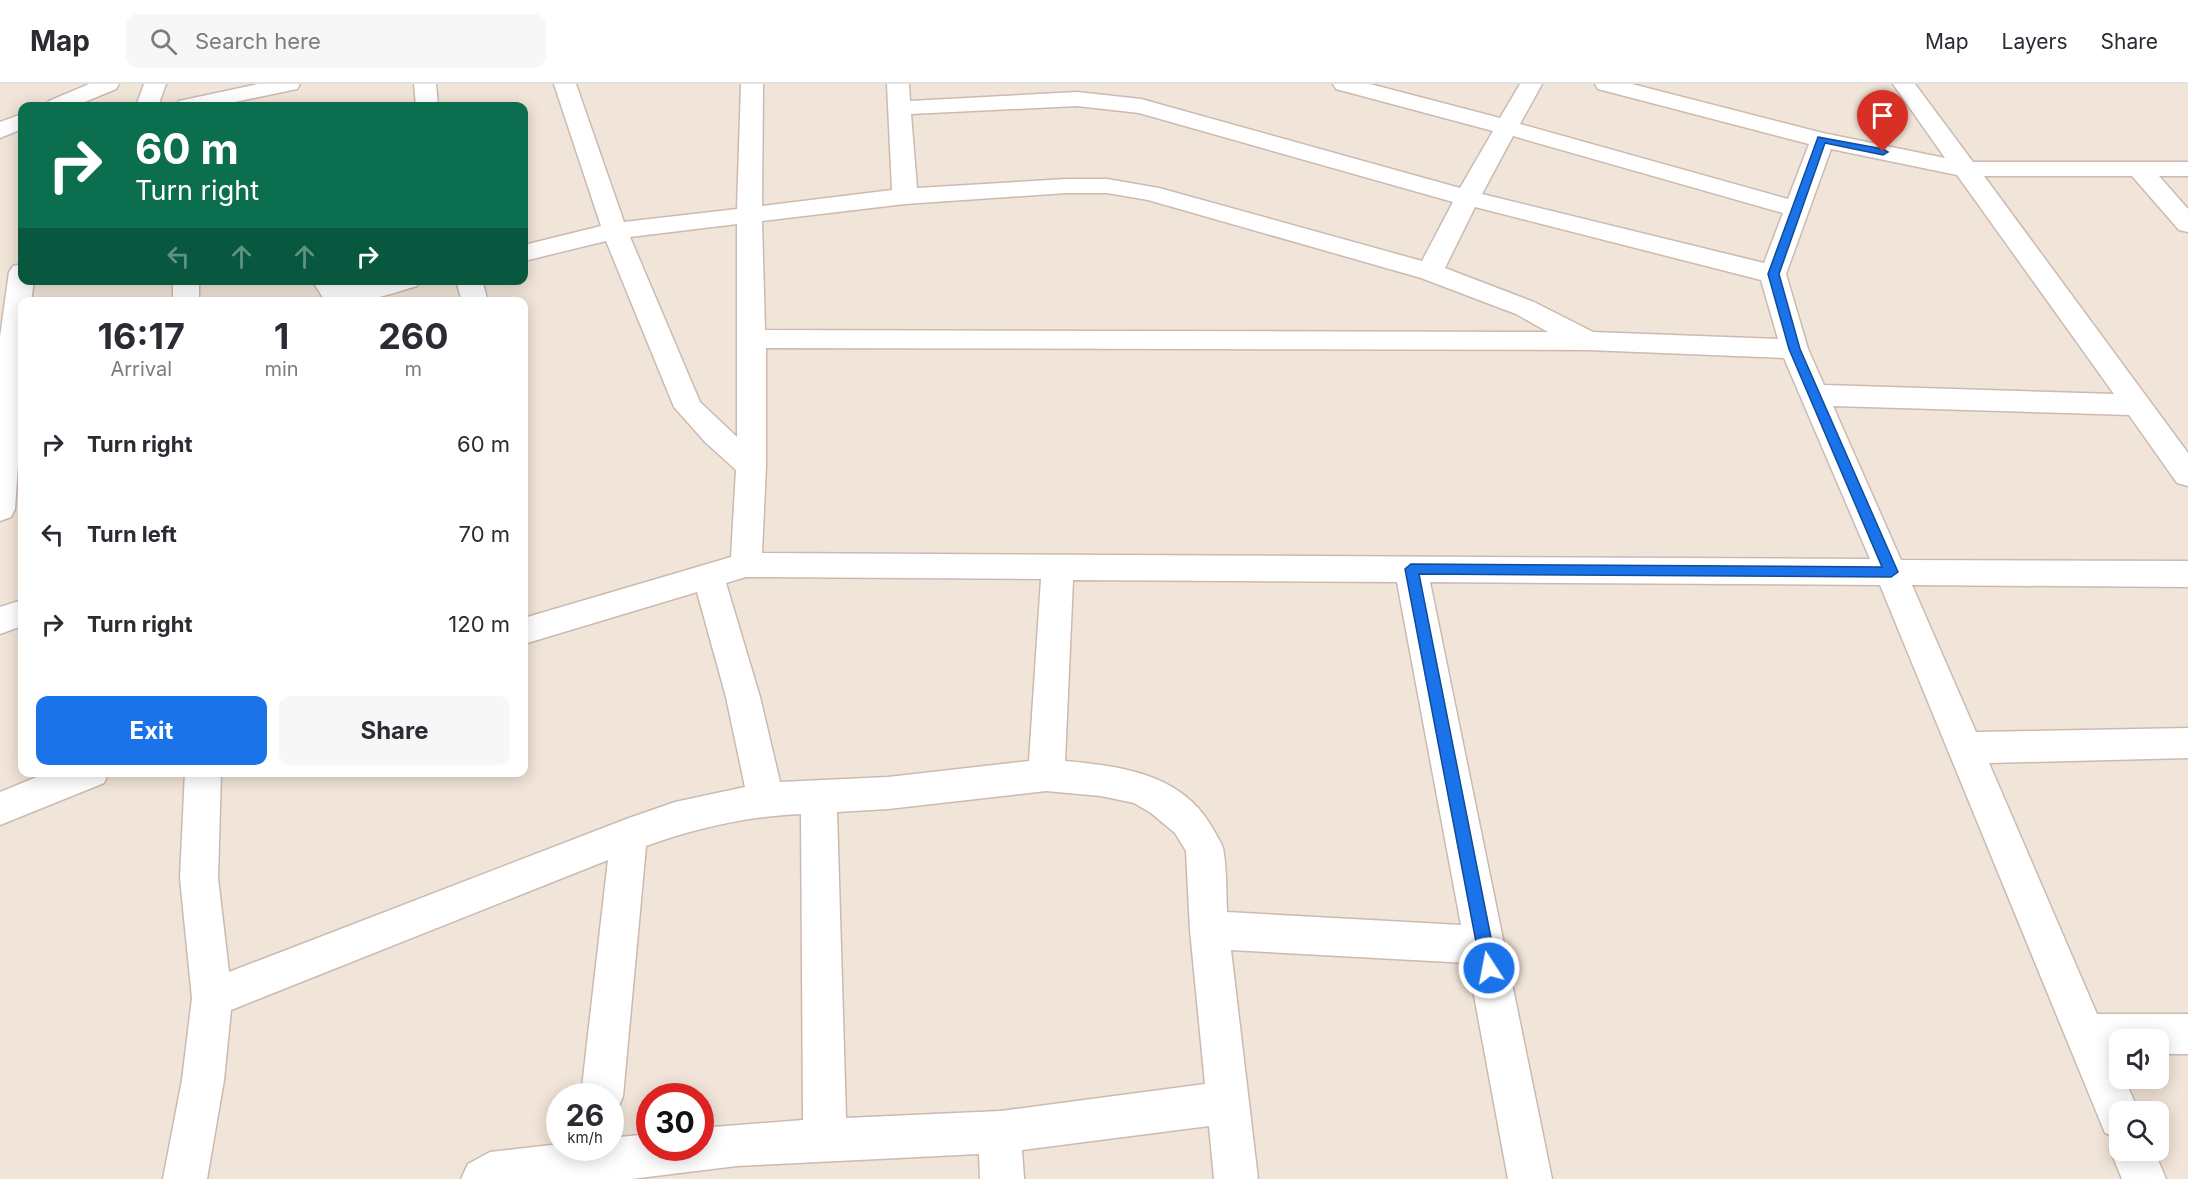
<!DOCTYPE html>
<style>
body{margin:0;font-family:Inter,sans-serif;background:#f7f7f7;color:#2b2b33;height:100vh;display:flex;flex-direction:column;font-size:22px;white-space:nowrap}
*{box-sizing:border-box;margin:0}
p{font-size:20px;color:#7c7c81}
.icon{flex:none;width:33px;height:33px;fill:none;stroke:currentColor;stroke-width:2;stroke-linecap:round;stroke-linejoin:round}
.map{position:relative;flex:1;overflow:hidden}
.drawer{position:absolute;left:18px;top:213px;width:510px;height:480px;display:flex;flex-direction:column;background:#fff;border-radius:12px;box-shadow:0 3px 15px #0003}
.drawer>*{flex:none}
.hud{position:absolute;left:18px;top:18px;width:510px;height:183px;border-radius:12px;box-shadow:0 3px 15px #0003;background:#0b6e4f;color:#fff;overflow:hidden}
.fabs{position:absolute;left:2109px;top:945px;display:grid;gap:12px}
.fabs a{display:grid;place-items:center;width:60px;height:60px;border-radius:12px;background:#fff;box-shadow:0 3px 15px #0003;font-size:30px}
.speed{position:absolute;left:546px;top:999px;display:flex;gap:12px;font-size:30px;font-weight:700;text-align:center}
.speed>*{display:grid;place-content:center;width:78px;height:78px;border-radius:50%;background:#fff;box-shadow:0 3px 15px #0003;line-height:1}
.speed small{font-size:15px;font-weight:400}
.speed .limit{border:9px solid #d22;background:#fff;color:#111}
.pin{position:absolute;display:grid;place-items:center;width:51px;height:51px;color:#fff;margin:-62px -26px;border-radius:50% 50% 50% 0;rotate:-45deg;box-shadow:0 0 6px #0007}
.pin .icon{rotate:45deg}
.me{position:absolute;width:66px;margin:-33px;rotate:349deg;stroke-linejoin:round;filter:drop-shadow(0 0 4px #0008)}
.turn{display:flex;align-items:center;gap:21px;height:126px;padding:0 18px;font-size:27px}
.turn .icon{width:78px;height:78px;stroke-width:2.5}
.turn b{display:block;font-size:42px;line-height:51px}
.lanes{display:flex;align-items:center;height:57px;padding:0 18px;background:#0003;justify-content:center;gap:30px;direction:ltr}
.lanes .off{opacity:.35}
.eta{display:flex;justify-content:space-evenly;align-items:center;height:102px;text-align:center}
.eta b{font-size:36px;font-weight:700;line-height:42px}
.cta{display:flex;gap:12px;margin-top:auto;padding:12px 18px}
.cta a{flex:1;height:69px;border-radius:12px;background:#1a73e8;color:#fff;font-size:24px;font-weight:700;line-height:69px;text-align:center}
.cta a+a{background:#f7f7f7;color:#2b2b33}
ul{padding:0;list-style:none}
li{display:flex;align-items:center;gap:18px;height:90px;padding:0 18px}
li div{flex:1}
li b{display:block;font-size:22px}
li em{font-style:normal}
header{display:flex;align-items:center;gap:36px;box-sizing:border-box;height:84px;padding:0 30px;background:#fff;border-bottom:2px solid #e1e1e2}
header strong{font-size:28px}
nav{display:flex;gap:33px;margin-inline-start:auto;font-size:21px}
.search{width:420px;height:54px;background:#f7f7f7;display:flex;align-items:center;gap:15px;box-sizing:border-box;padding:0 21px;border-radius:12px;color:#7c7c81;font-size:22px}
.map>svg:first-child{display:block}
</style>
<header>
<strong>Map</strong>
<div class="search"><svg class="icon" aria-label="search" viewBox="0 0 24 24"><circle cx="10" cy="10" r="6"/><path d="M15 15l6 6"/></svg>Search here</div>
<nav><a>Map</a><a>Layers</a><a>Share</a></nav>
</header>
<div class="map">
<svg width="2188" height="1095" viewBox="0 0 2188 1095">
<rect width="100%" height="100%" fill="#fbf2e9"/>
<path fill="#f1e4d8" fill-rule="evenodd" d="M0,0h2188v1095h-2188zM22,22h502v174h-502zM22,218h502v470h-502zM2120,956h38v38h-38zM560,1012h50v52h-50zM650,1012h50v52h-50zM2120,1028h38v38h-38z"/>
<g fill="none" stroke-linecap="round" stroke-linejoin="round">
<defs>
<g id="minor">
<path d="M89,0h30l-3,5 -41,17h-29l3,-5z"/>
<path d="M144,0h22l-8,22h-22z"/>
<path d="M258,0h42l-3,5 -81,17h-40l3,-5z"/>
<path d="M414,0h22l2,22h-22z"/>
<path d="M554,0h22l48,138 113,-13 4,-125h22l-1,122 130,-16 -5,-106h22l1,17 167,-9 64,7 319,89 33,-57 -157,-42 -3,-5h37l130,34 20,-34h22l-22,40 268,75 21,-55 -211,-55 -3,-5h37l191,49 122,25 -52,-74h22l58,78h215v14h-29l29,33v23l-9,-2 -47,-54h-148l204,277v33l-11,-3 -48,-68 -296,-9 68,154 287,1v26l-276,-2 64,147 212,-4v30l-199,5 108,251h91v40h-30v-14h-38v14h-6l6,13v11h4l15,34h-19v38h34l12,29h-44l-12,-29 6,-13 -11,-4 -225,-548 -450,-3 122,597h-44l-40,-216 -237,-13 27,229h-44l-5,-53 -187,24 2,29h-44l-1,-25 -242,12 -106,13h-170l7,-15 22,-12 70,-8v4h50v-10l40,-4v14h50v-20l103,-8 -2,-306c-52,2 -105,14 -155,32l-23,250 -6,15 -7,2v-17h-29l27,-236 -377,150 -7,70 -17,99h-44l19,-99 10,-82 -12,-120 5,-106h36l-3,106 11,94 400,-154 46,-16 70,-15 -19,-90 -29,-105 -173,52v-26l207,-61 5,-87 -31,-28 -31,-35 -68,-166 -82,20v-16l77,-19zM1077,22l62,7 314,89 -31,59 -263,-73 -52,-9h-41l-149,9 -6,-74zM1513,52l270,77 -19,50 -282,-69zM1831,65l126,26 157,219 -290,-9 -16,-36 -22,-75zM1066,109h41l41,7 273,78 95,36 32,18 -783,-2 -3,-109 143,-17zM1475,123l286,73 17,59 -185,-7 -59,-30 -89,-34zM737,140v213l-37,-35 -70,-165zM766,264l822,2 196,8 86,201 -1108,-6 4,-87zM746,493l295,2 -12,182 -141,16 -108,5 -20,-85 -34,-114zM1073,496l324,2 64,343 -234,-13c-1,-20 0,-44 -4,-64 -3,-8 -9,-17 -13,-24 -31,-51 -91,-58 -145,-63zM1046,707l55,5 33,7 17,10 24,20 11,18 4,79 15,154 -205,27 -154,7 -9,-306 51,-3z"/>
<path d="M22,30v15l-22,9v-16z"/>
<path d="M22,180v16h12l-3,22h-9v104l-7,103 -4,8 -11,4v-184l9,-65 4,-6z"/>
<rect x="173" y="196" width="26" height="22"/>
<path d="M312,196h26l2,5 35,-5h46l-4,6c-31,9 -62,22 -94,12z"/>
<path d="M456,196h26l6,22h-26z"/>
<path d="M22,516v26l-22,8v-27z"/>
<path d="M49,688h60l-5,11 -104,42v-33z"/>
</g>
</defs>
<use href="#minor" stroke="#ccbab0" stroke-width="3"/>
<use href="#minor" fill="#fff" fill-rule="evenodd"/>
</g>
<path fill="#1a73e8" stroke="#114b97" stroke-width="1.5" d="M1818,53l65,12 5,3 -5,3 -58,-12 -46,131 21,75 98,223 -7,5 -472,-3 78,394 -2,6 -6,2 -6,-2 -2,-6 -76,-399 6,-5 471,3 -93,-218 -21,-75z"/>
</svg>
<div class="fabs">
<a><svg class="icon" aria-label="sound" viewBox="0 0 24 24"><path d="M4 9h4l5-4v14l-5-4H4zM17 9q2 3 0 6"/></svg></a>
<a><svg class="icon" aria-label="search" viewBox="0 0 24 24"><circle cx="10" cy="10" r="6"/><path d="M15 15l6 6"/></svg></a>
</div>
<div class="speed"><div>26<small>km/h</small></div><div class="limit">30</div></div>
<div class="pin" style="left:1883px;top:68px;background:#d93025"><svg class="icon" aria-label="arrive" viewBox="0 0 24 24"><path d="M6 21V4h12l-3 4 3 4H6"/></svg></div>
<svg class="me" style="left:1489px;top:884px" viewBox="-20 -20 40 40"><circle r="17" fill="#1a73e8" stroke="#fff" stroke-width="3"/><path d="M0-11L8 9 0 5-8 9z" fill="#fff"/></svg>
<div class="hud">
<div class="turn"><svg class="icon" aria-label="right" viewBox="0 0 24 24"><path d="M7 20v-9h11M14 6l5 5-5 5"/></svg><div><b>60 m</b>Turn right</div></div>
<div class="lanes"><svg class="icon off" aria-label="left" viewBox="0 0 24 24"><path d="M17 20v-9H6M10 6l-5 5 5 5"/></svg><svg class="icon off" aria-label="ahead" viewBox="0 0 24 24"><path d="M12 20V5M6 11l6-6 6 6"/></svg><svg class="icon off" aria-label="ahead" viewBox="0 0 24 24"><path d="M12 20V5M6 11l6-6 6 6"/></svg><svg class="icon" aria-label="right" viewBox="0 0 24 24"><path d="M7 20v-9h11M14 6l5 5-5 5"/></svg></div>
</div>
<section class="drawer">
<div class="eta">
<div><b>16:17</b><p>Arrival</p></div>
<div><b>1</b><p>min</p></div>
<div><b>260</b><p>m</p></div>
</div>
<ul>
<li><svg class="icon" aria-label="right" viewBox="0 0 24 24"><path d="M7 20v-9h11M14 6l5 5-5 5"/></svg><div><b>Turn right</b></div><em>60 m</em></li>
<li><svg class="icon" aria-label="left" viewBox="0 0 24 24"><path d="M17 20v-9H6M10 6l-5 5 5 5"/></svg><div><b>Turn left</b></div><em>70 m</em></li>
<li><svg class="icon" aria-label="right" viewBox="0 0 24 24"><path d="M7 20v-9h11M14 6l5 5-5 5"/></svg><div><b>Turn right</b></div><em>120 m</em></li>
</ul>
<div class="cta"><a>Exit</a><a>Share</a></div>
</section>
</div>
